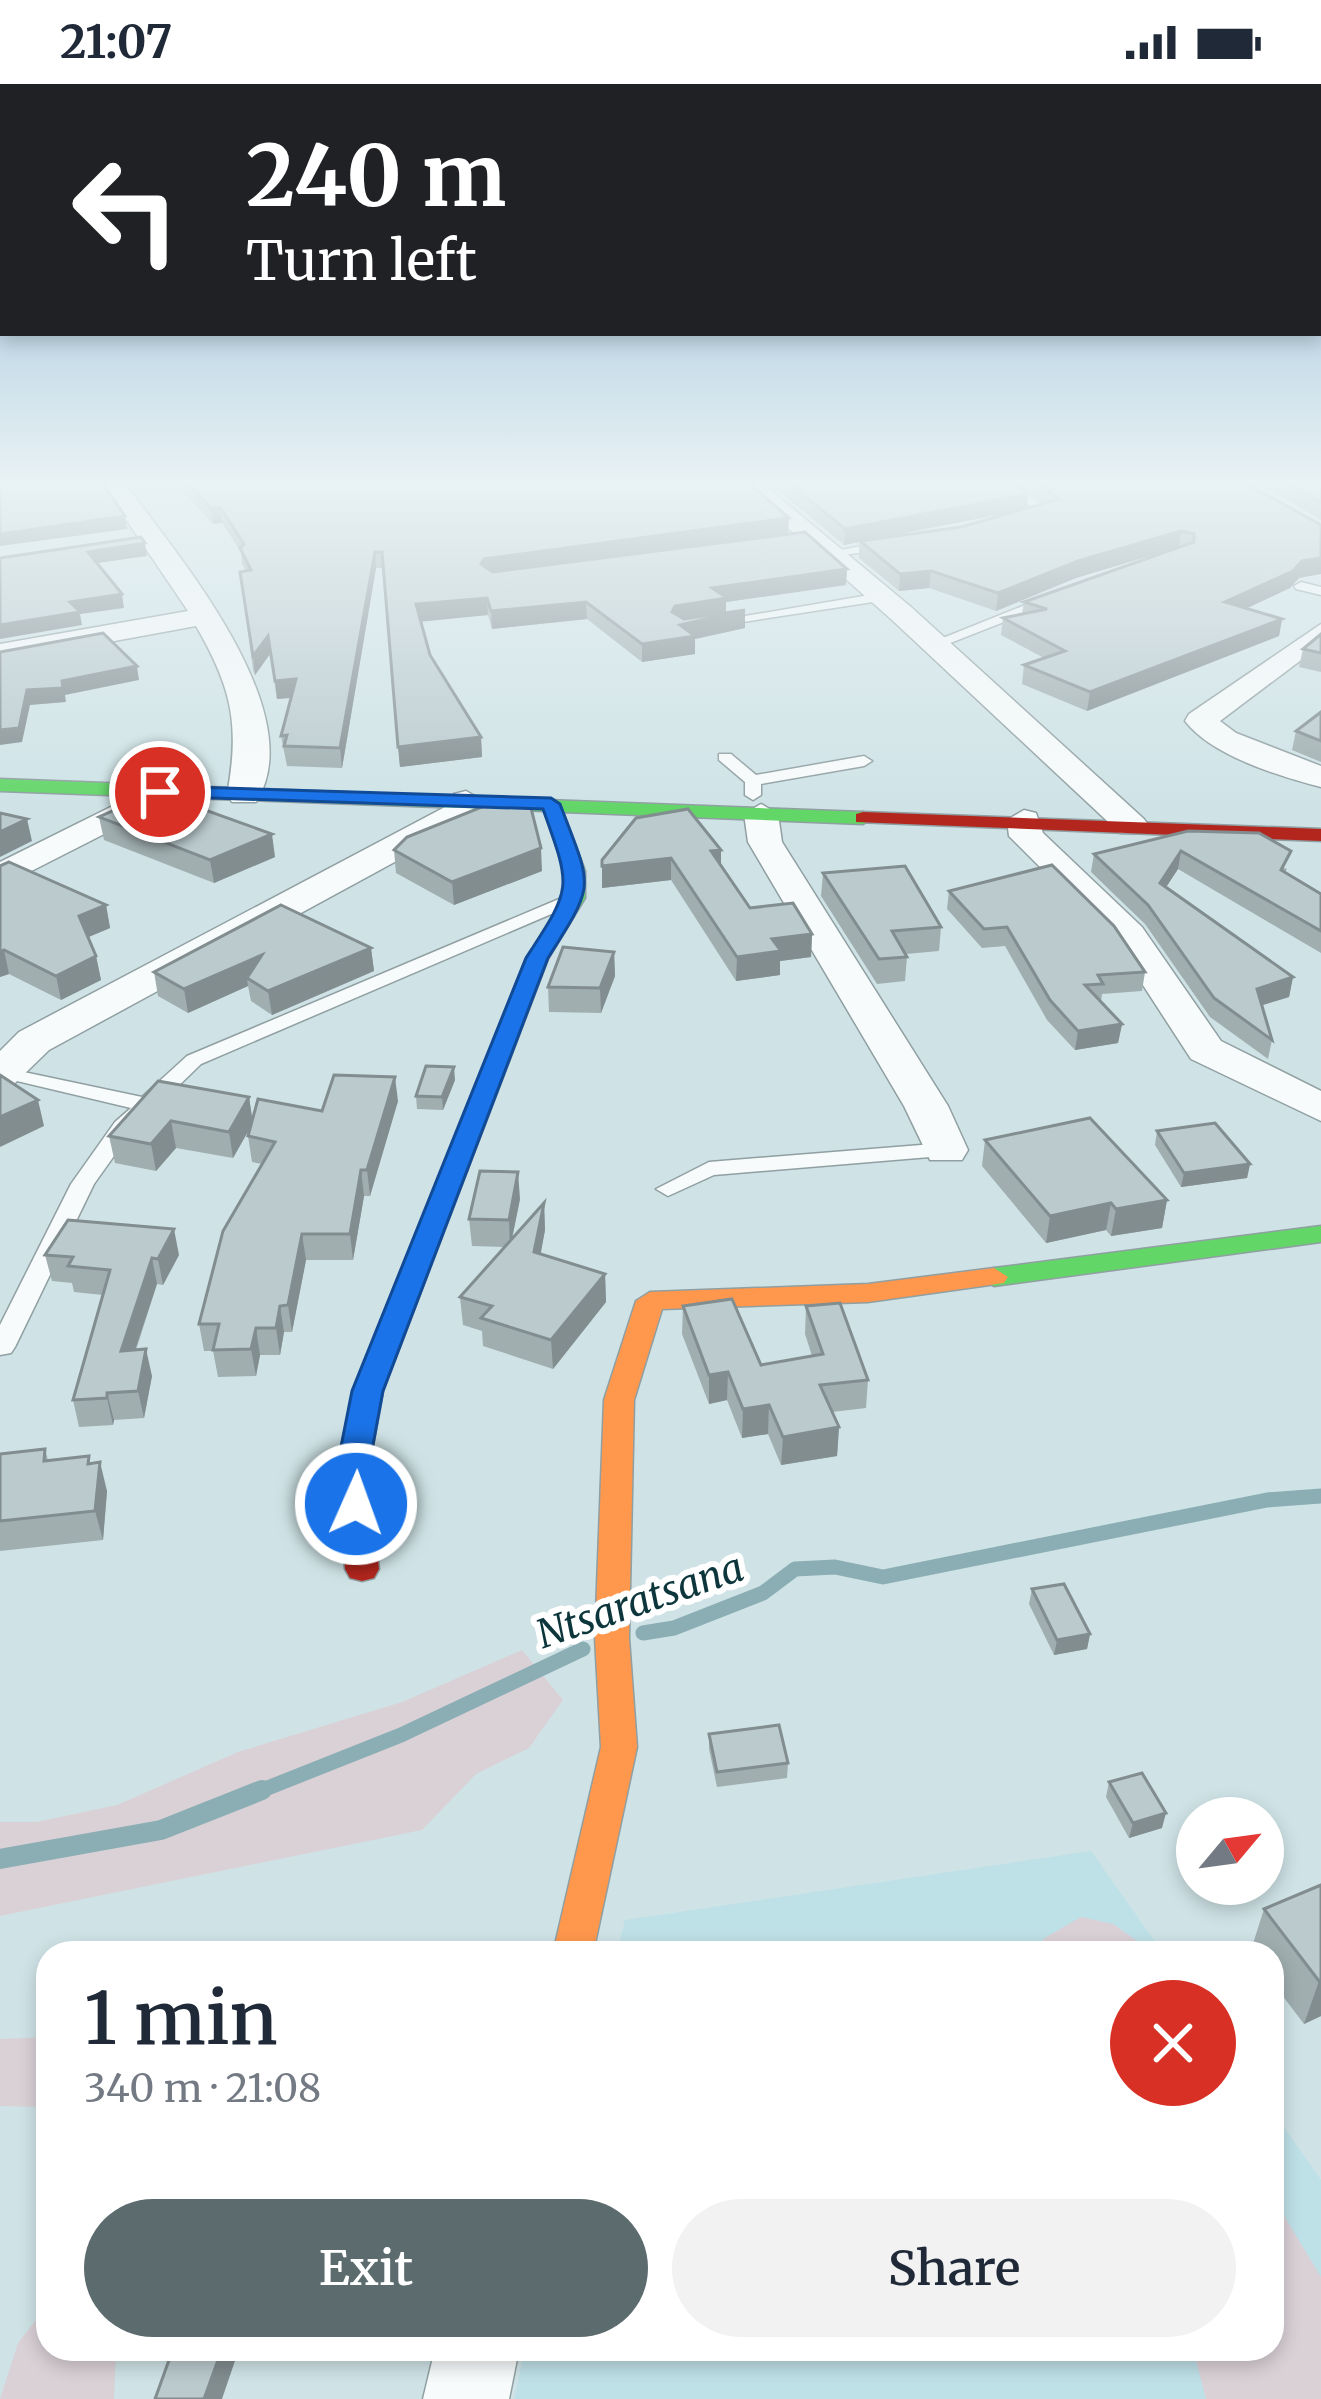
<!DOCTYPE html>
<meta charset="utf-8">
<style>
body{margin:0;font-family:Merriweather,serif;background:#f2f2f3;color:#1f2937;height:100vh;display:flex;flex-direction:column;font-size:45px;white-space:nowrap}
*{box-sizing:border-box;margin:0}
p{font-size:39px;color:#747a83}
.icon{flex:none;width:66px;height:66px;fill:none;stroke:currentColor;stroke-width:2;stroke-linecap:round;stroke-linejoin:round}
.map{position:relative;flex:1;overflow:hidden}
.sheet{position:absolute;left:36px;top:1857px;width:1248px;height:420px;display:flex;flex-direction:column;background:#fff;border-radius:36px;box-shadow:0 6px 18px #0003}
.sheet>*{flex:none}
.hud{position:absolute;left:0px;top:0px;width:1323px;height:252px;box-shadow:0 6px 18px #0003;background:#202124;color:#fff;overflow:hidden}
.needle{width:78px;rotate:61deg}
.tools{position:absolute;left:1176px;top:1713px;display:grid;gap:24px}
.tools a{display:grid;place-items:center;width:108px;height:108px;border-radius:50%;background:#fff;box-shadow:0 6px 18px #0003;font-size:60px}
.pin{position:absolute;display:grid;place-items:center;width:102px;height:102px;color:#fff;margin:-51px;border:6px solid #fff;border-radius:50%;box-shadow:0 3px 12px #0007}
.me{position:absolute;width:132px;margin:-66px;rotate:2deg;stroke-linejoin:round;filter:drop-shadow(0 0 9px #0008)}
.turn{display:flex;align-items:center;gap:42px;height:252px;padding:0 48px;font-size:54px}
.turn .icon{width:156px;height:156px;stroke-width:2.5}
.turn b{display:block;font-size:84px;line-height:102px}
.round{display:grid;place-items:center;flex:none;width:126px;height:126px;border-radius:63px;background:#f2f2f3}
.overview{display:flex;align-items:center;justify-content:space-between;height:204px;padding:0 48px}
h1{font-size:72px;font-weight:600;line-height:90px}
.action{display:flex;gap:24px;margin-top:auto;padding:24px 48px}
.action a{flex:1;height:138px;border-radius:72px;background:#5c6b6e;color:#fff;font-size:48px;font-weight:600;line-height:138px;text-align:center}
.action a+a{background:#f2f2f3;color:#1f2937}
.status{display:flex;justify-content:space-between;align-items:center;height:84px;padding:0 60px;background:#fff;direction:ltr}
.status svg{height:33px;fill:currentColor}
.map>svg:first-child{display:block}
</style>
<div class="status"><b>21:07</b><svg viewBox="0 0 49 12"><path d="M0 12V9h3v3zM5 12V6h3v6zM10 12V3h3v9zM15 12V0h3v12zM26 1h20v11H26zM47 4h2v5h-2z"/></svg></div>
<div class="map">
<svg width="1321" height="2315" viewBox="0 0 1321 2315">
<rect width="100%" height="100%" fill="#cfe3e6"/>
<g fill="#bee0e7">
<path d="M1091,1767l72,102h-546l8,-33z"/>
<path d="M1272,2026l49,70v219h-807l11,-50h747z"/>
</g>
<g fill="#dad1d7">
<path d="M522,1566l41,50 -34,48 -53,26 -54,56 -422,86v-94h36l81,-17 121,-53 164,-50z"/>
<path d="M1081,1833l32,7 41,29h-111v-14z"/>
<path d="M48,1953v70l-48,-1v-67z"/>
<path d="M1272,2112l49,81v122h-115l-13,-50h79z"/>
<path d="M48,2221v44h68l-2,50h-114l18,-56z"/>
</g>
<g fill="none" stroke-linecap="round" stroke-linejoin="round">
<g stroke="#8baeb4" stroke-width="15">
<path d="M643,1549l31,-5 89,-35 32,-24 40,-2 48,10 384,-77 54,-4"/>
<path d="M255,1709l146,-58 182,-86"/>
</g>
<path stroke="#8baeb4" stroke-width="20" d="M0,1775l161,-29 101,-40"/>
<defs>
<g id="lane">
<path d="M1000,400h13l40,28 -27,10v-6l12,-5z"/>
<path d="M889,457l6,4 -2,3 -63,9 -6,-4z"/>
<path d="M1301,498l20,5v8l-25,-6 -2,-3z"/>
<path d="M881,509l5,1v6l-169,26 -7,-4z"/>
<path d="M1050,511l7,4 -2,3 -115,45 -12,-3z"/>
<path d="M719,670h12l25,21 108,-19 8,5 -8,5 -103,18v11l-8,5 -8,-5v-13l-26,-22z"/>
<path d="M571,810l9,5 -3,4 -376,161 -70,68 -37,52 -79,163 -4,6 -11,2v-30l71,-141 44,-62 16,-14 -131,-31v-10l142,30 45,-41z"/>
<path d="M946,1059l11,7 -3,5 -240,20 -46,21 -12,-7 53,-27z"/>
</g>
<g id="street">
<path d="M102,400h23c51,69 188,229 131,318h-24l-5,-7c13,-70 5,-107 -31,-169l-196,36v-18l188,-33z"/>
<path d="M738,400h25l148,123 233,212 5,7 -5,7h-24l-229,-214z"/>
<path d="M1321,540v21l-101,76 16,12 85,33v21c-42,-11 -109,-31 -136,-66l4,-7z"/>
<path d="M155,701l12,3 5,7 -5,7 -167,85v-25z"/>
<path d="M466,707l17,10 -13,20 -421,229 -34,33 -15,4v-36l19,-19 426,-225 9,-13z"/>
<path d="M761,720l17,10 4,28 166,264 20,44 -6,10h-32l-26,-54 -156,-264 -4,-28z"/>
<path d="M1024,726l12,3 7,20 99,94 79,114 100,50v30l-130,-62 -76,-117 -106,-106 -2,-16z"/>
<path d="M435,2265h84l-10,50h-86z"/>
</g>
<g id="fast">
<path d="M0,695l863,33 10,6 -10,6 -300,-12 22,59v27l-37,61 -81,212 -13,8 -13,-8 85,-212 39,-61v-27l-21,-60 -544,-20z"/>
<path d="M1321,1142v16l-327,44 -14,-9 14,-9z"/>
</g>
<path id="slow" d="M994,1184l14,9 -4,6 -136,19 -206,7 -28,91 -5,238 8,109 -44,206h-40l48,-206 -6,-109 9,-238 32,-99 14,-9 218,-8z"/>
<g id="jam">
<path d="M863,728l458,17v12l-465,-19v-8z"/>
<path d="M454,1079l13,8 -84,220 -15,81 11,97 -5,9 -12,3 -12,-3 -5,-9 -9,-97 17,-81 88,-220z"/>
</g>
</defs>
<use href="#lane" stroke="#909fa2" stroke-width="3"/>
<use href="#street" stroke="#909fa2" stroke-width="3"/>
<use href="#fast" stroke="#909fa2" stroke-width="3"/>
<use href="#slow" stroke="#909fa2" stroke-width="3"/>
<use href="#jam" stroke="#909fa2" stroke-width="3"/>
<use href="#lane" fill="#f8fbfb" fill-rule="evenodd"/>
<use href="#street" fill="#f8fbfb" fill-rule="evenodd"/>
<use href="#fast" fill="#63d668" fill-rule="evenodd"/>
<use href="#slow" fill="#ff974d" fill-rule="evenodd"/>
<use href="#jam" fill="#b3261e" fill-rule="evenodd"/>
</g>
<g fill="#a0aeb0" fill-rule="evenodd">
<path d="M176,400h574l38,50 59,35 -1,16 -120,17v11l19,15 -50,11v15l-53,8 -55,-43 -95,10 -4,-14 -67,6 9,34 51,82 1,20 -82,10 -16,-199h-8l-34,200 -55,-2 -6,-30 10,-38 -14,1 -7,-45 -15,21 -2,-5 -13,-98 6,-1 -4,-7 -1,-12 -19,-29 -9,1z"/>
<path d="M771,400h246l10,24 16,-5 -22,-19h226l52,94 -9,10 -44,20 36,11 -3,17 -192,75 -65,-27 2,-19 20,-7 -43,-23 2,-17 19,-4 2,-12 156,-55 -104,31 -80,33 -67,-23 -30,3 -40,-33v-16l-15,3zM1017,427l-56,16 -87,12z"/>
<path d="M1260,400h61v36z"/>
<path d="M1321,550v38l-22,-5 4,-18z"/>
<path d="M1321,628v50l-29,-12 4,-19z"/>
<path d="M99,733l176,40 -61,26 -110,-43z"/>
<path d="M636,734l85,48 29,42 62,26 -1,23 -31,4v14l-44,6 -65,-101 -69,8z"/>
<path d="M1188,747l99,38 -2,3 36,22v59l-143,-84 -12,18 127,90 -4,20 -27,8 10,35 -4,19 -58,-42 -65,-93 -54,-52 3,-18z"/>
<path d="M394,766l148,21 -88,34 -58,-32z"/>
<path d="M0,782l106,39 4,23 -22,9 8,19 5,24 -40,20 -52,-26 -9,3z"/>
<path d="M823,789l118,54 -2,24 -33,3 1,3 -2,24 -28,3 -56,-88z"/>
<path d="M949,807l196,81 -3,19 -40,3 -1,8 21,22 -4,19 -43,7 -28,-30 -42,-74 -23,2 -35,-39z"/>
<path d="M371,864l3,23 -102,44 -21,-14 -3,-15 -60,27 -30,-17 -4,-24z"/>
<path d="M614,868l1,24 -14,37 -52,-1 -1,-25z"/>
<path d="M455,996l-12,30 -26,-1 -1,-13z"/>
<path d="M249,1013l3,22 146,-18 -28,95h-6l-11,64h-47l-14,72h-8l-4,23h-20l-4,21 -38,1 -5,-26h-9l-5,-27 63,-160 -10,-2 -4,-26 2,-9 -17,31 -57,-10 -20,23 -41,-8 -6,-27z"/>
<path d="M1157,1047l93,33 -3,14 -66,9 -26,-42z"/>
<path d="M985,1056l182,60 -5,28 -51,8 -5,-6 -60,13 -64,-77z"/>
<path d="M520,1115l-8,40 32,-36 1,27 -5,24 65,20 1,28 -53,67 -70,-23 -1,-15 -19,-6 -3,-28 44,-50 -32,-1 -3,-27z"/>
<path d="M45,1171h134l-16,30 -6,-1 -21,66 16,26 -8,42 -30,2 -1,5 -34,2 -6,-27 30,-105 -29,-3 -2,-9 -20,-2z"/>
<path d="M683,1222l78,59 51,-9 -7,-22 1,-28 62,74 -2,28 -34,4 7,15 -2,29 -56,9 -13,-31 -26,4 -15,-38 -18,4 -27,-70z"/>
<path d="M45,1365l3,11 43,3 16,28 -4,49 -103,11v-97z"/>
<path d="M1032,1505l58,45 -3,15 -33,6 -25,-51z"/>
<path d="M709,1650l79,29 -1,15 -70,9 -8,-38z"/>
<path d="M1109,1698l53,46 -33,10 -23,-41z"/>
<path d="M1321,1801v131l-17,8 -32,-42v-29h-22l14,-44z"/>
</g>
<g fill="#828d90">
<path d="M1028,410l-1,15 -183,36 1,-16z"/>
<path d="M220,423l2,16 -9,1 -2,-16z"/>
<path d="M125,432l2,13 -127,17v-12z"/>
<path d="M789,434l-1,16 -303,42 -4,-12 3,-5z"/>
<path d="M1181,447l-2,16 -103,31 -80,33 2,-18 80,-32z"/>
<path d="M145,459l2,13 -56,8 -3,-12z"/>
<path d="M375,468l1,16 -34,200 -2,-20z"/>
<path d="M1321,474v16l-22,4 -9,10 -68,32 3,-18 77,-41z"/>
<path d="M847,485l-1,16 -120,17v12l19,-4v18l-50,11v15l-53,8v-18l38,-19 -5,-1 -3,-12 3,-6 37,-18z"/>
<path d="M931,487l-2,17 -30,3 1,-17z"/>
<path d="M122,510l2,14 -44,6 2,11 -82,14v-14l70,-23z"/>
<path d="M487,514l1,17 -70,7 -2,-18z"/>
<path d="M586,518l1,17 -95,10 -1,-18z"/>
<path d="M1282,535l-3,17 -192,75 3,-19z"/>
<path d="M268,552l2,18 -15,21 -2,-19z"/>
<path d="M137,582l2,14 -74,15 1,7 -36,3 -8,37 -22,3v-15l27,-40 35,-9z"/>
<path d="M296,595l2,18 -21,2 -2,-18z"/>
<path d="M481,653l1,20 -82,10 -2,-20z"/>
<path d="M27,735l5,22 -32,16v-25z"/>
<path d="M272,750l3,23 -61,26 -4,-23z"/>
<path d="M541,764l1,23 -88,34 -2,-23z"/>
<path d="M721,766v22l-10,-21z"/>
<path d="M1181,767l-3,18 -21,32 3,-18z"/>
<path d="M671,774v22l-69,8v-22z"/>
<path d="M106,821l4,23 -26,11 -5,-23z"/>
<path d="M812,850l-1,23 -31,4v14l-44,6 1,-24 35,-18z"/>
<path d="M371,864l3,23 -102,44 -4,-24z"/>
<path d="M4,866l5,24 -9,3v-25z"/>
<path d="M614,868l1,24 -14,37 -1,-25z"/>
<path d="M262,871l-15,23 1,8 -60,27 -4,-24z"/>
<path d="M96,872l5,24 -40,20 -5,-24z"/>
<path d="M1293,893l-4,20 -36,11 4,-19z"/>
<path d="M1122,940l-4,19 -43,7 3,-19z"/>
<path d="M454,983l1,13 -12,30 -1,-13z"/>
<path d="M395,993l3,24 -28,95 -3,-26z"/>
<path d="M249,1013l4,26 -20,35 -4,-26z"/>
<path d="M38,1016l6,26 -44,21v-30z"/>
<path d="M171,1037l5,27 -20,23 -5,-27z"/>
<path d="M1250,1080l-3,14 -66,9 3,-14z"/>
<path d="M361,1086l3,26 -11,64 -3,-26z"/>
<path d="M518,1088l2,27 -10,49 -1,-28z"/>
<path d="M1167,1116l-5,28 -51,8 5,-27z"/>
<path d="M544,1119l1,27 -9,50 -2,-28z"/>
<path d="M1111,1119l-5,27 -60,13 4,-27z"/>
<path d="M174,1145l5,26 -16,30 -5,-26z"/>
<path d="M302,1150l4,26 -14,72 -4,-27z"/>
<path d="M152,1174l5,26 -31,93 -5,-26z"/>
<path d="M605,1190l1,28 -53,67 -2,-29z"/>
<path d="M280,1222l4,26 -4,23 -4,-27z"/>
<path d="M256,1244l4,27 -4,21 -5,-27z"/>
<path d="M146,1265l6,27 -8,42 -6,-27z"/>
<path d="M728,1288l-1,28 -18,4v-29z"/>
<path d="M107,1309l7,27 -1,5 -6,-27z"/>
<path d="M769,1321l-1,29 -26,4 1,-29z"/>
<path d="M839,1343l-2,29 -56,9 2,-28z"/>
<path d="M100,1378l7,29 -4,49 -8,-29z"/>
<path d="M1090,1550l-3,15 -33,6 3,-15z"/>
<path d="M1166,1729l-4,15 -33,10 4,-15z"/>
<path d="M1321,1896v36l-17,8 15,-43z"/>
<path d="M222,2265h16v3l-16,47h-18z"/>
</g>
<g fill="#bacacd" stroke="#828d90" stroke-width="3">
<path d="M0,400h103l22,32 -125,18z"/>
<path d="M188,400h562l39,34 -305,41 -3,5 12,8 312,-40 42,37 -135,19 15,10 -52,8 -3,6 12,7 61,-9 -65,15 15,11 -53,8 -56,-42 -95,9 -4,-13 -71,6 14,51 51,82 -83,10 -16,-195h-7l-35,196 -56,-2 3,-11 -6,1 15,-57 -21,2 -7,-45 -15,20 -13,-84 11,-2 -11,-22 4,-4 -24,-37 -9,1z"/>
<path d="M790,400h227l11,10 -183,35z"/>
<path d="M1041,400h206l74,41v33l-19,3 -9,10 -68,31 57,17 -192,73 -66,-27 41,-14 -62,-33 44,-9 -23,-7 170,-60v-8l-13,-3 -103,30 -80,32 -67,-22 -31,3 -40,-33 101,-14 98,-28z"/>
<path d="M1289,400h32v18z"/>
<path d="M141,453l4,6 -57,9 34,42 -52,8 10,10 -80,13v-67z"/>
<path d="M103,549l34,33 -75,15 1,7 -36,2 -8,38 -19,2v-78z"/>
<path d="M1321,550v19l-18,-4z"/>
<path d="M1321,628v29l-25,-10z"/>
<path d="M155,708l117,42 -62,26 -111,-43z"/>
<path d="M499,716l31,4 11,44 -89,34 -58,-32 13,-13z"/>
<path d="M688,725l33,41 -10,1 39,57 43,-5 19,31 -40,5 9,12 -44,6 -66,-99 -69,8v-6l34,-42z"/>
<path d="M0,729l27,6 -27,13z"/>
<path d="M1188,747l71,2 32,18 -10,19 40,24v37l-140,-80 -21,32 133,94 -36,12 15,51 -58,-42 -66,-93 -54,-51z"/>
<path d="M9,778l97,43 -27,11 17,40 -40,20 -52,-26 -4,2v-86z"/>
<path d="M1052,781l62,61 31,46 -47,3 5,9 -18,1 37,39 -44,7 -28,-31 -43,-73 -23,2 -35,-38z"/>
<path d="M905,782l36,61 -49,4 15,26 -28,2 -56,-86z"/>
<path d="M281,821l90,43 -103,43 -21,-13 15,-23 -78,34 -30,-17z"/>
<path d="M563,863l51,5 -14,36 -52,-1z"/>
<path d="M426,982l28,1 -12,30 -26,-1z"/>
<path d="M0,991l38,25 -38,17z"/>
<path d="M334,991l61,2 -28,93h-6l-11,64h-48l-14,71 -8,1 -4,22h-20l-5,21 -38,1 6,-26h-20l24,-93 52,-89 -27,-6 10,-37 64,12z"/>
<path d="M158,997l91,16 -20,35 -58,-11 -20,23 -42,-8z"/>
<path d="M1090,1034l77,82 -51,9 -5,-6 -61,13 -65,-76z"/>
<path d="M1215,1039l35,41 -66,9 -27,-42z"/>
<path d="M480,1087l38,1 -9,48 -40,-1z"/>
<path d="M544,1119l-10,49 71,22 -54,66 -70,-22 11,-12 -32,-9z"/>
<path d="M68,1136l106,9 -16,30 -6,-1 -31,93 25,-2 -8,42 -31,2v5l-34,2 37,-130 -42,-4 5,-9 -28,-2z"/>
<path d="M732,1215l29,66 62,-11 -17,-48 34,-3 28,77 -48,5 19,42 -56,10 -14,-32 -26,4 -15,-37 -19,3 -26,-69z"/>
<path d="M45,1365l-1,12 45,-5 -1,8 12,-2 -5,49 -95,10v-67z"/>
<path d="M1064,1500l26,50 -33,6 -25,-51z"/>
<path d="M779,1641l9,38 -71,9 -8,-38z"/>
<path d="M1142,1689l24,40 -33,10 -24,-41z"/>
<path d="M1321,1801v95l-2,1 -55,-72z"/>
<path d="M173,2265h49l-18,50h-49z"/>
</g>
<linearGradient id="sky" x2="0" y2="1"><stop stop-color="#83b2d3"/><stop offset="0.55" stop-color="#e9f2f4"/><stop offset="1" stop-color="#e9f2f4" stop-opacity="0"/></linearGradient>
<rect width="1321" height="725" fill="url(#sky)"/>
<path fill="#1a73e8" stroke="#114b97" stroke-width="3" d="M160,702l391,12 9,6c32,85 37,77 -12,154l-165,433 -15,81 4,32 -16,12 -17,-12 -3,-32 16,-81 174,-433c46,-71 46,-68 17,-149l-389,-13 -3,-4z"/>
<g text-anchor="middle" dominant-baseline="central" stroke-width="12" stroke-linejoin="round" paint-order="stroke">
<g font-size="39" font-style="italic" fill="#0c363c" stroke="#fff">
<text transform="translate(640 1517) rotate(-19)">Ntsaratsana</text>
</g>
</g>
</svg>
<div class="tools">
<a><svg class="needle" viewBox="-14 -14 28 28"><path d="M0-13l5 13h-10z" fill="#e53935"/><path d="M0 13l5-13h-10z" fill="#747a83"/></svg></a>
</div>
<div class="pin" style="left:160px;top:708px;background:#d93025"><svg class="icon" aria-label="arrive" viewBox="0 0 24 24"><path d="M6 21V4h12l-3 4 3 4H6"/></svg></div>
<svg class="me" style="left:356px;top:1420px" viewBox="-20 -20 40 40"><circle r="17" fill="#1a73e8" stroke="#fff" stroke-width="3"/><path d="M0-11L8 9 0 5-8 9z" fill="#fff"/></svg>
<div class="hud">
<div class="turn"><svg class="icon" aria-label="left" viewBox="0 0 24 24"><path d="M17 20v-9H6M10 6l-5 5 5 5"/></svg><div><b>240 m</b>Turn left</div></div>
</div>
<section class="sheet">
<div class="overview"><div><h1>1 min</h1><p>340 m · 21:08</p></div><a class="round" style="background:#d93025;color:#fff"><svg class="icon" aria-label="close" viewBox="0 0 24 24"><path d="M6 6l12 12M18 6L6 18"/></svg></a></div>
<div class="action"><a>Exit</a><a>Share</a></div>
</section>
</div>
